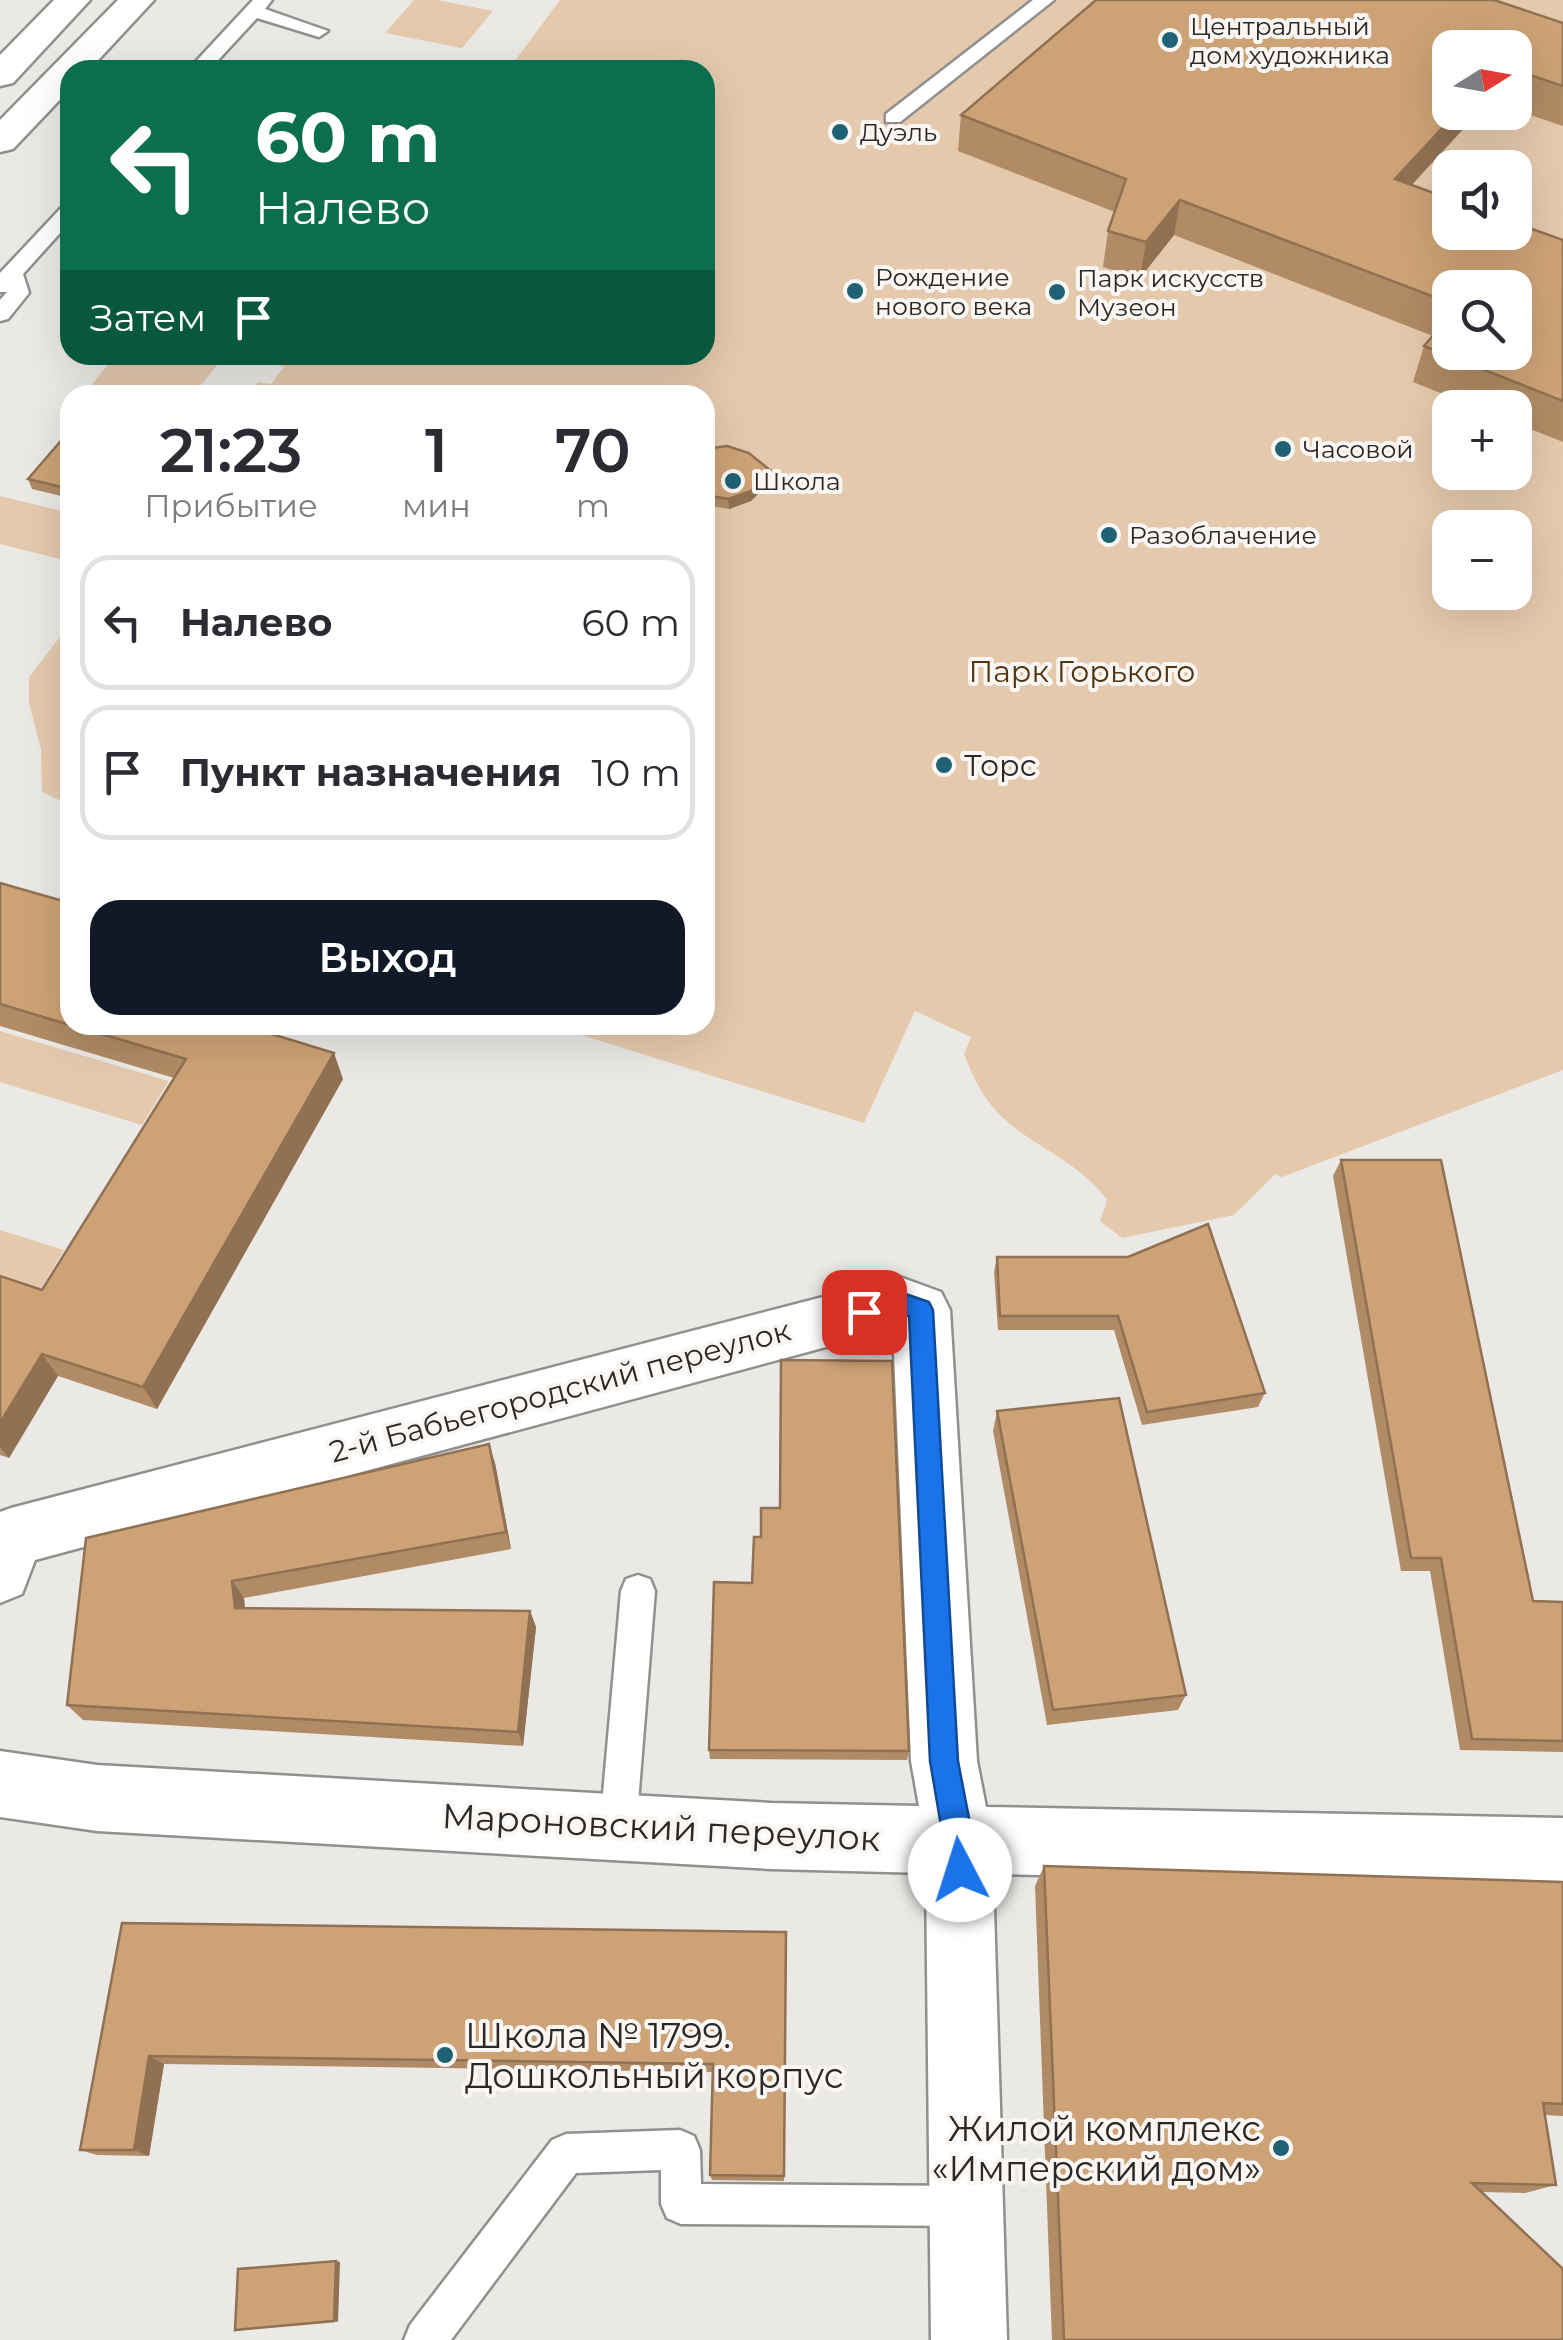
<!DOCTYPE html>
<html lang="ru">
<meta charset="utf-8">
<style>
body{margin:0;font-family:Montserrat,sans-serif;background:#f7f7f7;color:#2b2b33;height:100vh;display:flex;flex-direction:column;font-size:38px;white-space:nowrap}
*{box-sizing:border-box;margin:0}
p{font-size:32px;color:#7c7c81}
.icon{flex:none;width:55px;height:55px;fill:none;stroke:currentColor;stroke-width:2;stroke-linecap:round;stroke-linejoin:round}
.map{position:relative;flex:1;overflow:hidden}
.details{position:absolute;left:60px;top:385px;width:655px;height:650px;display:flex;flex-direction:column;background:#fff;border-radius:30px;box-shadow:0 10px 40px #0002}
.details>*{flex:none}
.hud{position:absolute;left:60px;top:60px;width:655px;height:305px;border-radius:30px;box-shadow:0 10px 40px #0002;background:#0b6e4f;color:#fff;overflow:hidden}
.needle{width:65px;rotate:79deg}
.fabs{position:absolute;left:1432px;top:30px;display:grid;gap:20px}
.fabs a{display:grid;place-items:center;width:100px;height:100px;border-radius:20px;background:#fff;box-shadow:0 10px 40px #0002;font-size:50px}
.pin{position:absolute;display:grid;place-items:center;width:85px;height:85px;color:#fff;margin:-42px;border-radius:20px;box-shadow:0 5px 15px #0006}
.me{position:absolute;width:110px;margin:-55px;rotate:355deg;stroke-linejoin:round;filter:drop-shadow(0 0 8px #0008)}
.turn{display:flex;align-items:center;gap:35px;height:210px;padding:0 30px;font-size:45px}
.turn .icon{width:130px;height:130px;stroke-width:2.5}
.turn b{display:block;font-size:70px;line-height:85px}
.then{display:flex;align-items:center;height:95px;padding:0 30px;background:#0003;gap:20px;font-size:38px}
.eta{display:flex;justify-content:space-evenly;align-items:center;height:170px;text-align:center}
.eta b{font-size:60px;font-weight:600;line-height:70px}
.cta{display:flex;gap:20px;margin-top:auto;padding:20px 30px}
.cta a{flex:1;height:115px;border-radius:30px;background:#111827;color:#fff;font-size:40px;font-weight:600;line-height:115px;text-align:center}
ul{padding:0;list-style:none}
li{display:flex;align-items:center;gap:30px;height:135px;margin:0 20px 15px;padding:0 10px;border:5px solid #e1e1e2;border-radius:30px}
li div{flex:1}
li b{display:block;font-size:38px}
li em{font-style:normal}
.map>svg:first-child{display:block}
</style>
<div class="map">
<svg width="1563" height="2340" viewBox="0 0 1563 2340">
<rect width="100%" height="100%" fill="#ebe9e6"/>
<g fill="#e4c9ad" fill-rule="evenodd">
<path d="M414,0h23l56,11 -31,37 -77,-15z"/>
<path d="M560,0h1003v1070l-281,107 -7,-3 -41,41 -112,23 -22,-17 7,-21c-28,-39 -73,-52 -106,-84 -17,-16 -29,-41 -37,-62l7,-17 -56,-26 -51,112 -315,-98h156v-630h-458l11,-13 13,2 13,-17 -12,-4 7,-8h426v-285h-197zM1450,48h65v64h-65zM1450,168h65v64h-65zM1450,288h65v64h-65zM1450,408h65v64h-65zM1450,528h65v64h-65z"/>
<path d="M116,355h109l-32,40h-110z"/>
<path d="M0,496l70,17v39l-6,8 -64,-16z"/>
<path d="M70,624v181l-28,-13 -1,-43 -12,-46v-26z"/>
<path d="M0,1031l169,50 -27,44 -142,-43z"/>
<path d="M0,1230l64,20 -30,50 -34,-11z"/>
</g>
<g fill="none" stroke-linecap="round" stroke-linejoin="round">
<defs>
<g id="lane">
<path d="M253,0h19l-7,9 63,22 -9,6 -62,-19 -48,52h-21z"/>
<path d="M1033,0h21l-154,122h-14v-8z"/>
<path d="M70,204v18l-47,52 6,19 -21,26 -8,2v-21l7,-8h-7v-19l63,-67z"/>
<path d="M638,1575l12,4 5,12 -19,237 -5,13 -13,5 -13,-5 -5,-13 21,-237 5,-12z"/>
<path d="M680,2130l14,6 6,14 1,34 267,2 14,6 6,14 -6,14 -14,6 -287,-2 -14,-6 -6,-14v-34l-85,3 -125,167h-47l6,-15 142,-185 14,-6z"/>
</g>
<path id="street" d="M900,1277l41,15 9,18 27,451 9,46 577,11v68l-570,-12 14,466h-76l-5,-467 -155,-4 -674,-38 -97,-14v-66l97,14 674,38 148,3 -8,-45 -18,-432 -858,231 -13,34 -22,9v-91l11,-4z"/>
<g id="primary">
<path d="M54,0h36l-77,83 -13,3v-31z"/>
<path d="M118,0h36l-65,70h-19v19l-57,60 -13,3v-32z"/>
</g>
</defs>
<use href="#lane" stroke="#92908e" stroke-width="5"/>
<use href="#street" stroke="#92908e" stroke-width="5"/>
<use href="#primary" stroke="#92908e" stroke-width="5"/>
<use href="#lane" fill="#fff" fill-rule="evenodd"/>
<use href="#street" fill="#fff" fill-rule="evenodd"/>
<use href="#primary" fill="#fff" fill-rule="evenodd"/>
</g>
<g fill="#b08b65" fill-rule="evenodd">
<path d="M1563,23v103l-48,-16v-62h-65l-38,137 151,55v202l-48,-19v-15h-38l-64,-26 11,-36 9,-10 -259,-101 -34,43 -37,-11 5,-36 7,-19 -157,-61 3,-36zM1450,288l65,64h-65z"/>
<path d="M70,437v61l-38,-9 -4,-10z"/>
<path d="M705,449l66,22v10l-20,20 -22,8 -24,-4z"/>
<path d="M0,883l268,142 -5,8 80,46 -186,330 -99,-33 -49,82 -9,-3v-179l42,14 132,-212 -174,-52z"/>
<path d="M1341,1160l192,441 30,1v150l-103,-2 -30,-179h-29l-68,-395z"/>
<path d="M997,1257h131l137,136 -7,14 -116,18 -28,-95h-116l-4,-58z"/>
<path d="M997,1411l189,284 -8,15 -131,15 -54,-294z"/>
<path d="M495,1463l16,86 -267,49 1,10 285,3 6,16 -13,119 -440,-26 -16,-15 19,-167z"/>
<path d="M752,1583l157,168 -2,9 -197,-1 -1,-9z"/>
<path d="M1044,1866l519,16v234l-18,-1 11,70 -31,8 -43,-1 81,148h-511l-17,-454z"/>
<path d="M122,1923l664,9 -2,249 -72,-1 -2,-5 3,-103 -549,-8 -15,92 -52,-1 -17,-5z"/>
</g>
<g fill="#907153">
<path d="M1457,112h22l-94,102 10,-35z"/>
<path d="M1180,200l-6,35 -34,43 6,-36z"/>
<path d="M771,471v10l-20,20 -22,8 -1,-10z"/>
<path d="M242,1025h26l-16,27z"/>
<path d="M334,1053l9,26 -186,330 -14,-22z"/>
<path d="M42,1354l16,22 -49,82 -9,-11v-24z"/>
<path d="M489,1444l6,19 16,86 -5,-17z"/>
<path d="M232,1581l12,17 2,26 -11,-16z"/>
<path d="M530,1611l6,16 -13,119 -5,-14z"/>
<path d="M149,2056l15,8 -15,92 -15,-6z"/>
<path d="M336,2261l4,1 -2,60 -4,-1z"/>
</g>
<g fill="#cda276" stroke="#907153" stroke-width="2.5">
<path d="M1096,0h398l69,23v63l-48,-16v-22h-65v64h7l-62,67 55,20v33h65v-9l48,17v161l-139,-55 26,-30v36h65v-64h-65v15l-270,-103 -34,42 -38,-11 18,-52 -165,-64z"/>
<path d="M65,436l5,1v52l-42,-10z"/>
<path d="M727,446l22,7 22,18 -20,20 -23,8 -23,-4v-46z"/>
<path d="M0,883l70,20v122l-70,-21z"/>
<path d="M71,1025h171l92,28 -191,334 -101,-33 -42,69v-147l42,14 144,-231z"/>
<path d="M1341,1160h100l92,441 30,1v139l-91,-2 -31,-181h-30z"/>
<path d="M1208,1224l57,169 -118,19 -29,-96h-118l-3,-59h131z"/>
<path d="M781,1360l111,1 17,390 -200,-1 5,-168 38,1 2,-46h7v-29h19z"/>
<path d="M1119,1398l67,297 -133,15 -56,-299z"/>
<path d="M489,1444l17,88 -274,49 3,27 295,3 -12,121 -451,-27 19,-167z"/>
<path d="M1044,1866l519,16v222l-20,-1 13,82 -84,-2 91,86v71h-499z"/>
<path d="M122,1923l664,9 -2,244 -74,-1 3,-111 -564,-8 -15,94h-54z"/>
<path d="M336,2261l-2,60 -99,9 3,-61z"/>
</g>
<path fill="#1a73e8" stroke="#114b97" stroke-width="2.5" d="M900,1292l29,10 4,8 25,451 15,78 1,31 -4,9 -10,4 -10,-4 -20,-118 -21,-445c-18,-6 -35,10 -53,3l-4,-7 4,-8z"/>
<g fill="#1f6175" stroke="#f9f6f3" stroke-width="4">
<circle cx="1170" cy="40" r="10"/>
<circle cx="840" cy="132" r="10"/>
<circle cx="855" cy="291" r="10"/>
<circle cx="1057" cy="292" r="10"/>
<circle cx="1283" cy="449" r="10"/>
<circle cx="733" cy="481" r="10"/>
<circle cx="1109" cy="535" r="10"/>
<circle cx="944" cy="765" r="10"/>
<circle cx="445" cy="2055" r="10"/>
<circle cx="1281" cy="2148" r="10"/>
</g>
<g text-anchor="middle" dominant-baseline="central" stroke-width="8" stroke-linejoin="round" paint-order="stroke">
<g font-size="25" fill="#2a2928" stroke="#f9f6f3" text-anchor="start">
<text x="1190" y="26">Центральный<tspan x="1190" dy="29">дом художника</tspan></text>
<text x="860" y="132">Дуэль</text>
<text x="875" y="277">Рождение<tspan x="875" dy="29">нового века</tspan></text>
<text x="1077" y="278">Парк искусств<tspan x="1077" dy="29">Музеон</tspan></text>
<text x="1303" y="449">Часовой</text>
<text x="753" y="481">Школа</text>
<text x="1129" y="535">Разоблачение</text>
</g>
<g font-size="30" fill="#523410" stroke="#f9f6f3">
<text x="1082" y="671">Парк Горького</text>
</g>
<g font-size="30" fill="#2a2928" stroke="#f9f6f3" text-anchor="start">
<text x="964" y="765">Торс</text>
</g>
<g font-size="30" fill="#2a2928" stroke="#f9f6f3">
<text transform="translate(560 1391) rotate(-15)">2-й Бабьегородский переулок</text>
</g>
<g font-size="35" fill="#2a2928" stroke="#f9f6f3">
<text transform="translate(661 1827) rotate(3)">Мароновский переулок</text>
</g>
<g font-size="35" fill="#2a2928" stroke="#f9f6f3" text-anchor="start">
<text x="465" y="2035">Школа № 1799.<tspan x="465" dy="40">Дошкольный корпус</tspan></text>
<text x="1261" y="2128" text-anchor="end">Жилой комплекс<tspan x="1261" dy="40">«Имперский дом»</tspan></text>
</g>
</g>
</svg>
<div class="fabs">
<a><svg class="needle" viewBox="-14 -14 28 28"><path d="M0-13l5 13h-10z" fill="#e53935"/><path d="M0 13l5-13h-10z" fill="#7c7c81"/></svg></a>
<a><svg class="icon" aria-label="sound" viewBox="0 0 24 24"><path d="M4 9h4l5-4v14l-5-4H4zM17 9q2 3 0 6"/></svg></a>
<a><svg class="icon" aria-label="search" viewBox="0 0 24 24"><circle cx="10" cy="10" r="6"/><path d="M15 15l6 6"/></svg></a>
<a>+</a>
<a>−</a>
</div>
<div class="pin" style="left:864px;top:1312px;background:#d93025"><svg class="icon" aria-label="arrive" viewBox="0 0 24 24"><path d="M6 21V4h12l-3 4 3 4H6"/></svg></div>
<svg class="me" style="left:960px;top:1870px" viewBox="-20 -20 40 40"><circle r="19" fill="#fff"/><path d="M0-13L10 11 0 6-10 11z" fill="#1a73e8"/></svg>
<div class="hud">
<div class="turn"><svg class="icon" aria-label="left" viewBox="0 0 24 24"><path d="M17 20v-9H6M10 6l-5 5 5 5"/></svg><div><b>60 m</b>Налево</div></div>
<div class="then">Затем<svg class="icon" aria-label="arrive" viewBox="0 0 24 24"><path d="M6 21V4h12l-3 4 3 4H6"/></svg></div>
</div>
<section class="details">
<div class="eta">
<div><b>21:23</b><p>Прибытие</p></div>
<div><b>1</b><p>мин</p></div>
<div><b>70</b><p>m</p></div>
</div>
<ul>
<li><svg class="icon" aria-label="left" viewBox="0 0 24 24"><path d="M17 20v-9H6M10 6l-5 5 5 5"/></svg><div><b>Налево</b></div><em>60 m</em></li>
<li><svg class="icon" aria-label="arrive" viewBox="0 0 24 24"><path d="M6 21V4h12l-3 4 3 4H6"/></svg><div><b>Пункт назначения</b></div><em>10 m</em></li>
</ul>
<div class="cta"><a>Выход</a></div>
</section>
</div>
